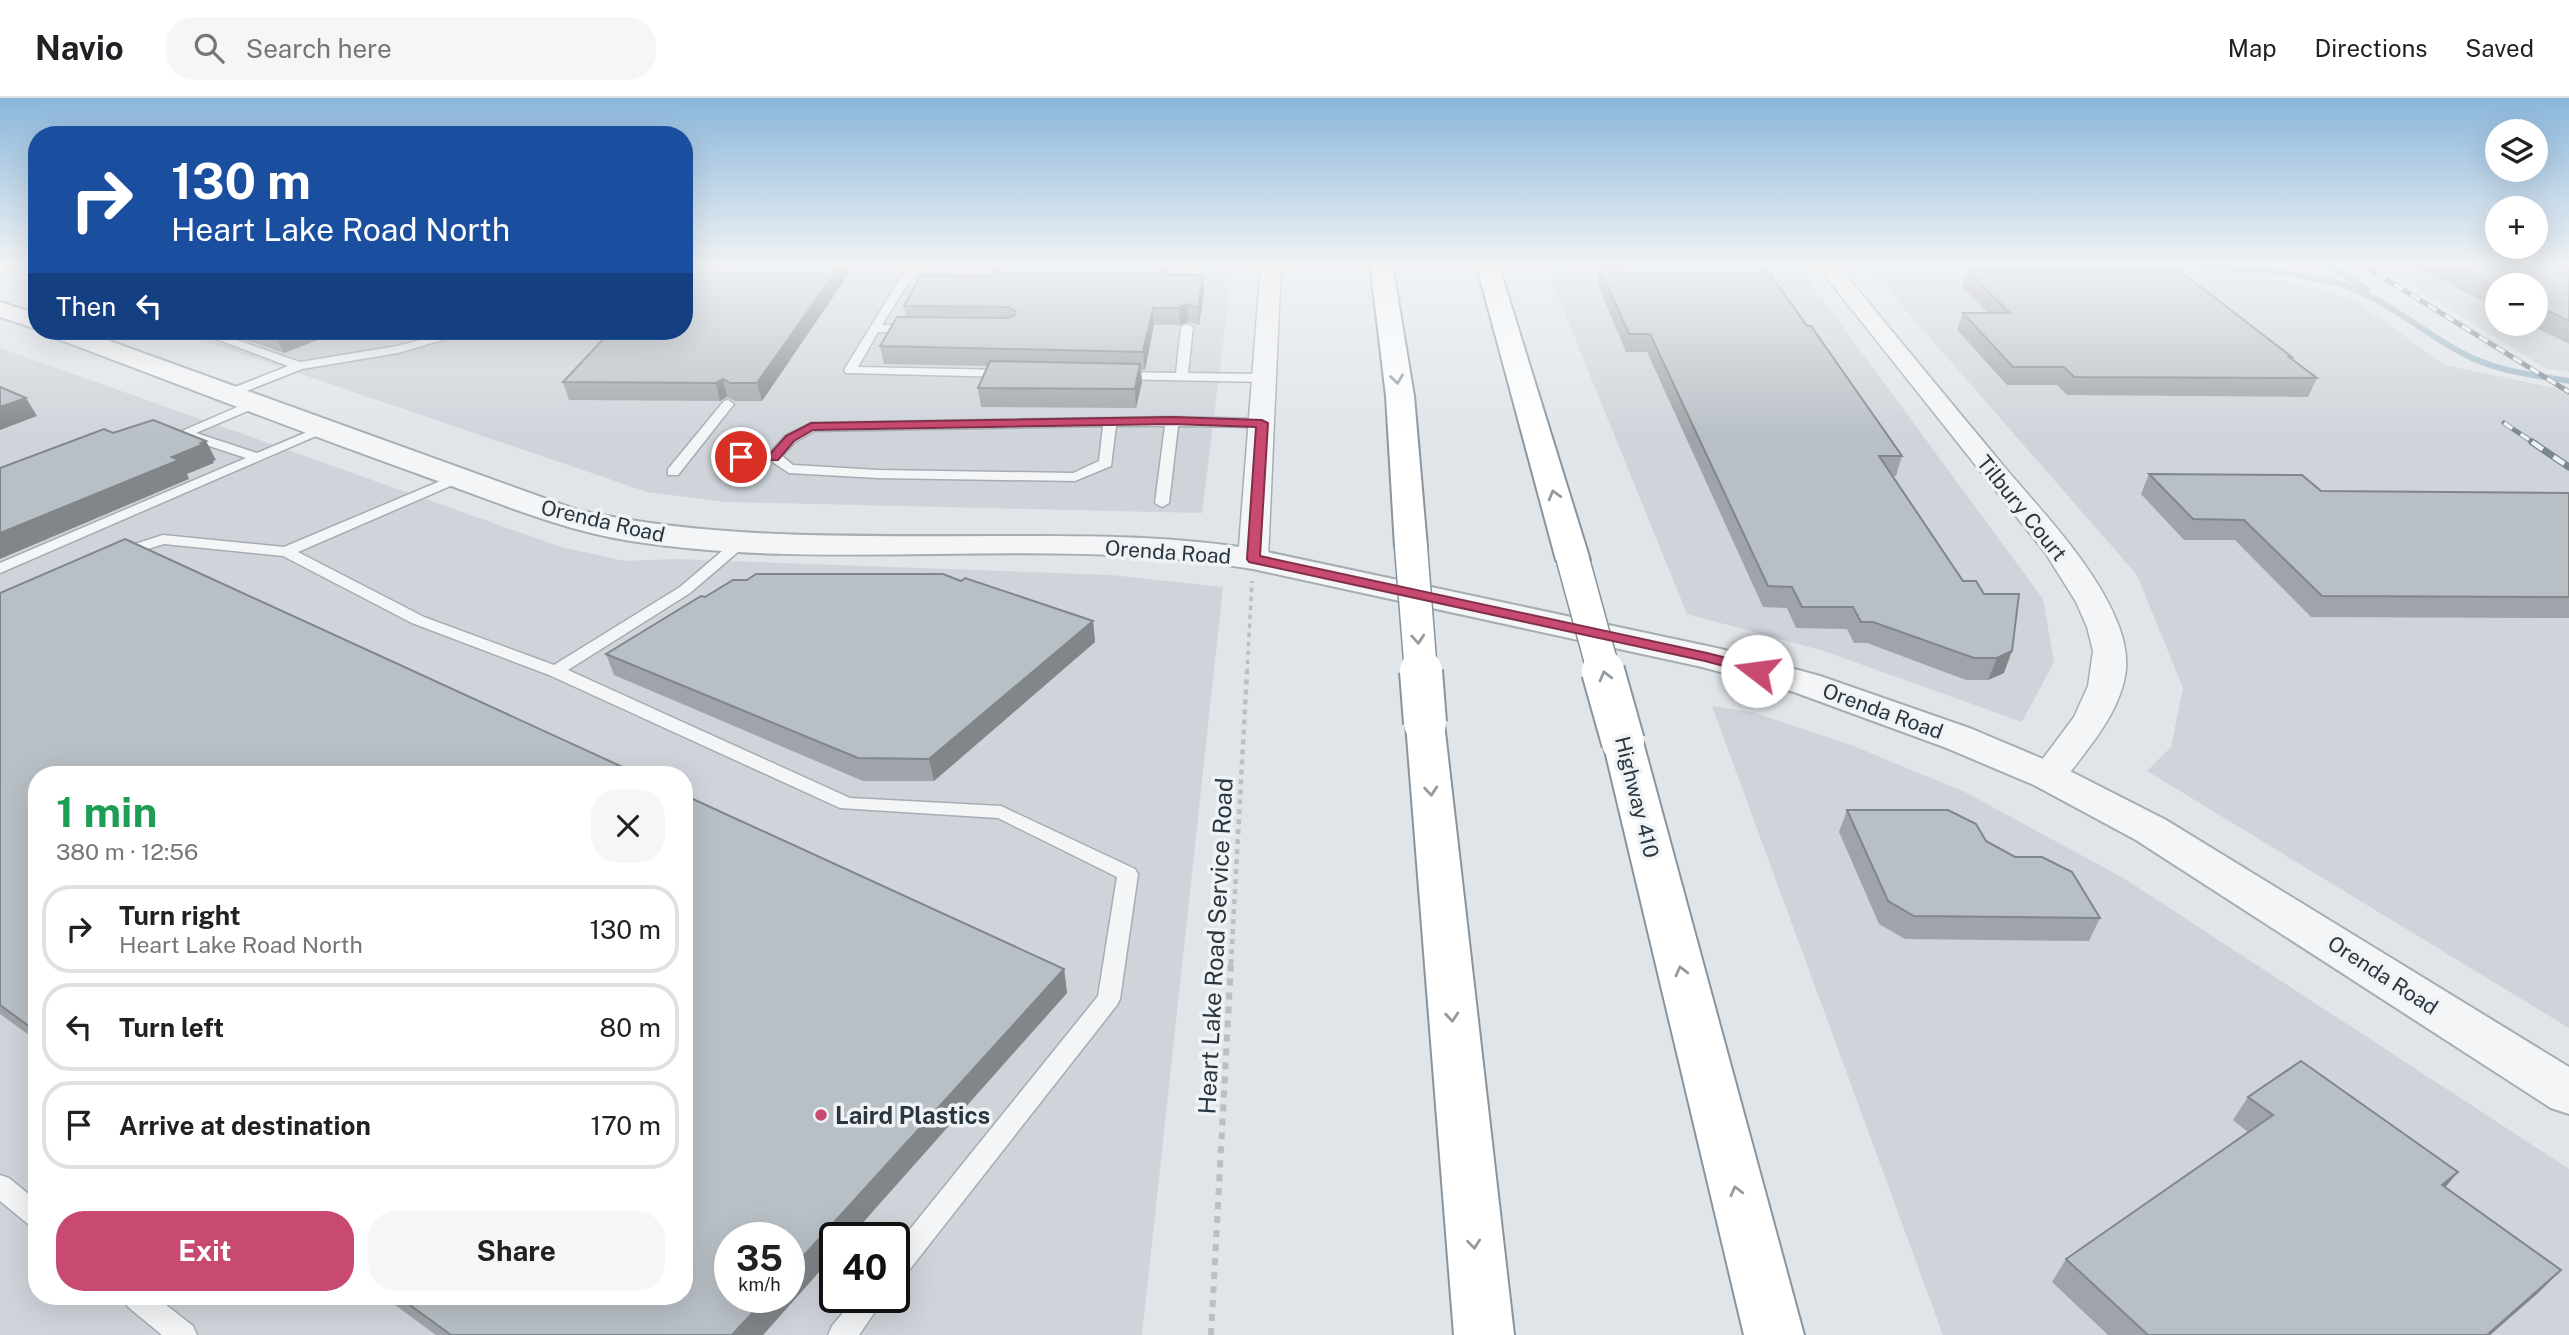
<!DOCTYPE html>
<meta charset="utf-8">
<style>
body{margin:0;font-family:"Public Sans",sans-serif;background:#f6f6f6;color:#202124;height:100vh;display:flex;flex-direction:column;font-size:26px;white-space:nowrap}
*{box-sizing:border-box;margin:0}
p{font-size:23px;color:#757577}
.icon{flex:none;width:38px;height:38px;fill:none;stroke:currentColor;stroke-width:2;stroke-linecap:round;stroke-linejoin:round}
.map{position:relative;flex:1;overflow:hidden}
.sheet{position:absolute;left:28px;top:668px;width:665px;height:539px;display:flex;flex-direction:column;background:#fff;border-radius:28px;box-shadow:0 7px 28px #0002}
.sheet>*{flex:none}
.guide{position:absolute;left:28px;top:28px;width:665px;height:214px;border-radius:28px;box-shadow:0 7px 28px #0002;background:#1a4fa0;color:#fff;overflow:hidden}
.tools{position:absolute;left:2485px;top:21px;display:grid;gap:14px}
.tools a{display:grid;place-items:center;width:63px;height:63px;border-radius:50%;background:#fff;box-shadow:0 7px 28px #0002;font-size:35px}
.speed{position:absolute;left:714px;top:1124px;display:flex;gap:14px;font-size:35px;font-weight:700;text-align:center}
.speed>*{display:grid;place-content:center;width:91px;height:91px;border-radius:50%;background:#fff;box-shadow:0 7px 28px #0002;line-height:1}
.speed small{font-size:18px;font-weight:400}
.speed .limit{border:4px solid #111;border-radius:10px;background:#fff;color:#111}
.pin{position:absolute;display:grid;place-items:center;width:60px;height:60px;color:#fff;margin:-30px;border:4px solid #fff;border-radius:50%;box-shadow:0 2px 7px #0007}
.me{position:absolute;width:77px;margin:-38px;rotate:285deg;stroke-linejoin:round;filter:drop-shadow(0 0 5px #0008)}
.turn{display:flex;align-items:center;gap:24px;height:147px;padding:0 28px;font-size:32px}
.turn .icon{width:91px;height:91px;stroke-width:2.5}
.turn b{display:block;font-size:49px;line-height:60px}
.then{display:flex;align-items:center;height:66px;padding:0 28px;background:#0003;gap:14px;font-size:26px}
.round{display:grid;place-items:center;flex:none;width:74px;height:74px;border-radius:28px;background:#f6f6f6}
.head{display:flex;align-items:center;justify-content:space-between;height:119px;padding:0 28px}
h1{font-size:42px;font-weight:700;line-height:52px;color:#1e9e55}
.button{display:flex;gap:14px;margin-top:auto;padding:14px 28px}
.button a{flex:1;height:80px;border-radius:28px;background:#c84a71;color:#fff;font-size:28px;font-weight:700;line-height:80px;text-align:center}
.button a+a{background:#f6f6f6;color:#202124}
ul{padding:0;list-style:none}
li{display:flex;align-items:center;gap:21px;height:88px;margin:0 14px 10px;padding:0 14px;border:4px solid #e0e0e0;border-radius:28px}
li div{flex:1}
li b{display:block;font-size:26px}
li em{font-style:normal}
header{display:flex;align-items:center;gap:42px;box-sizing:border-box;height:98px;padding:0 35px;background:#fff;border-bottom:2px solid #e0e0e0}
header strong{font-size:33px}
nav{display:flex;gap:38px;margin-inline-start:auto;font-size:24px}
.search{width:490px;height:63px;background:#f6f6f6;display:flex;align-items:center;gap:18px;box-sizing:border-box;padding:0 24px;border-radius:28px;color:#757577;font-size:26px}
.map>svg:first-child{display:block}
</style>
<header>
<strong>Navio</strong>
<div class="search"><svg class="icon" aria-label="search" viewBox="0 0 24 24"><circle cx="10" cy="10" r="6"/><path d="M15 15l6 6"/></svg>Search here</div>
<nav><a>Map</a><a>Directions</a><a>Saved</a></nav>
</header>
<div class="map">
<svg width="2569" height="1237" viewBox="0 0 2569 1237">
<rect width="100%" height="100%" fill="#e0e5e9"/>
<g fill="#ced4da" fill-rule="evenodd">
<path d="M684,165h549l-31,250 -476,-11 -79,-10 -472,-161h509z"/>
<path d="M2376,165h193v109l-24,-4zM2497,187h39v39h-39z"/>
<path d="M1801,172l242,329 11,63 -32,60 -198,-71 -137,-37 -139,-342z"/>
<path d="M1871,172l360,3 32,3 65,15 27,10 90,64 124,26v637l-422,-257 24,-24 12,-59 -46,-113z"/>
<path d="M0,250l561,199 64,14 52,-2 434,16 112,12 -81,748h-1142zM37,677h647v522h-647zM730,1139h59v60h-59zM835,1139h59v60h-59z"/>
<path d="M1712,608l40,6 99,33 116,48 158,86 444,290v166h-626z"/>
</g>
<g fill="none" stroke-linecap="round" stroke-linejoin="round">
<g stroke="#9db8c7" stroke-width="6">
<path d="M2325,165l42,27"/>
<path d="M1551,166h69"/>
<path d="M1753,166h50"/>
<path d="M1853,166c86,1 173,1 259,2 74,1 149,-1 221,16 50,13 85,48 129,71 33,18 71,22 107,28"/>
</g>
<defs>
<g id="service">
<path d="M919,165h12l-18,12 -31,50 29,1 6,3 -6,3h-33l-20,35 148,3 4,1v6l-164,-4 -2,-3 61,-99z"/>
<path d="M1191,165h10l-6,25 -5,3 -5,-3z"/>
<path d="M1187,226l6,3 -5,46 77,1 6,4 -6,4 -151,-3 -2,-3 6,-4 58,1 5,-46z"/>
<path d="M120,233h17l-44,15 -6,-3z"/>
<path d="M195,233h16l89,31 97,-16 58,-15h18l-75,22 -96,16 -73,29 -4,-1v-6l63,-25z"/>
<path d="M253,302l6,4 -2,3 -61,26 61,20 62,-26 5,-1 6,4 -330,143v-10l246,-105 -61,-20 -3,-7z"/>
<path d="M728,302l6,4 -56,71h-10v-6l56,-68z"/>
<path d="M1172,319l90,2 6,4 -6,4 -84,-1 -9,77 -7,4 -7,-4 10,-77h-49l-5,40 -36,15 -197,-3 -89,-5 -18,-12h-30l-7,-4 7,-4h29l15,-17 26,-13zM1103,328l-4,35 -26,12 -195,-3 -85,-5 -11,-9 13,-14 19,-11z"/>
<path d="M457,376l5,1v6l-164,71 126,65 130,48 126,-78 56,-48h10l2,3 -2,3 -56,48 -122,77 282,128 151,8 134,63 3,5 -18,125 -3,6 -214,273 -9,3v-32l204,-253 19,-119 -119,-59 -158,-10 -291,-133 -137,-52 -129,-67 -119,-12 -46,14 -7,-4 2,-3 50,-16 121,12z"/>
<path d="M0,1077l9,3 28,23v26l-9,-3 -28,-23z"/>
<path d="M123,1199h33l37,29 4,9h-35l-35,-29z"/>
<path d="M856,1199h29l-26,38h-31l4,-9z"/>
</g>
<g id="minor">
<path d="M1261,165h20l-13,296 -4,6 -11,3 -11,-3 -4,-6z"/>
<path d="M1815,165h21c55,67 110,134 166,201 37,44 80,88 107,140 10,20 19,42 17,66 -5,43 -40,81 -65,114l-13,4 -13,-4 -5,-8 44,-59 14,-31 5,-35 -6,-24 -11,-25 -30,-48z"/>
</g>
<g id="tertiary">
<path d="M0,165h17l-3,5 -14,4z"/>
<path d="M0,204l37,12v15l-37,-12z"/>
<path d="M46,233h36l495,179c149,33 303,25 454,26 77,0 146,1 222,13l468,100 99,27 152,53 90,38 104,53 403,247v47l-18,-6 -415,-268 -102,-55 -90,-38 -150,-55 -92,-25 -449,-98c-204,-35 -416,4 -622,-28 -71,-11 -139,-41 -207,-65 -126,-45 -249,-93 -374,-140z"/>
</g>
<g id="motorway">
<path d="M1370,165h22l22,133 13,151 -4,7 -12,3 -12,-3 -4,-7 -9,-151z"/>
<path d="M1476,165h22l92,297 -5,7 -12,3 -12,-3 -5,-7z"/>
<path d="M1425,613l14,4 5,8 70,612h-60l-48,-612 5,-8z"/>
<path d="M1623,632l14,3 6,9 161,593h-60l-141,-593 6,-9z"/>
</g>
</defs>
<use href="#service" stroke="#a5adb3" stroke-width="3"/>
<use href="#minor" stroke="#a5adb3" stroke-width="3"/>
<use href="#tertiary" stroke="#a5adb3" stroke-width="4"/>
<use href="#motorway" stroke="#88949e" stroke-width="4"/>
<path stroke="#babfc3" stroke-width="3.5" stroke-dasharray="4.5 4.5" stroke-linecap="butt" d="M1247,575l5,-92"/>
<path stroke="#babfc3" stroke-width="4.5" stroke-dasharray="5 5" stroke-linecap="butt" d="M1231,866l16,-293"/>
<path stroke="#babfc3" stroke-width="6" stroke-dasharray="7 7" stroke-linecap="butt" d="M1211,1237l20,-372"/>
<use href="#service" fill="#f3f5f7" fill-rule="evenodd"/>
<use href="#minor" fill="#f3f5f7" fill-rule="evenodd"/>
<use href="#tertiary" fill="#f3f5f7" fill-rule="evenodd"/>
<use href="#motorway" fill="#fff" fill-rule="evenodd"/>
<defs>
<g id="rail-far1">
<path d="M2360,165l209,129"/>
<path d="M2504,325l30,20"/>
</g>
<path id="rail" d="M2532,344l37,25"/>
</defs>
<use href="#rail-far1" stroke="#7a8791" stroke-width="5"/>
<use href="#rail" stroke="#7a8791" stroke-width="7"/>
<use href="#rail-far1" stroke="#f0f3f6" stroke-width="3.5" stroke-dasharray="10" stroke-linecap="butt"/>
<use href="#rail" stroke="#f0f3f6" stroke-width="4.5" stroke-dasharray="13" stroke-linecap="butt"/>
<defs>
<g id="motorway-bridge-far1">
<path d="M1411,449l10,126"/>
<path d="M1573,462l31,113"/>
</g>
<g id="motorway-bridge">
<path d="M1421,573l4,52"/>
<path d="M1603,573l20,71"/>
</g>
</defs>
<use href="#motorway-bridge-far1" stroke="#88949e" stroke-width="35" stroke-linecap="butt"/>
<use href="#motorway-bridge" stroke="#88949e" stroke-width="46" stroke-linecap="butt"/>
<use href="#motorway-bridge-far1" stroke="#fff" stroke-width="32"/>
<use href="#motorway-bridge" stroke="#fff" stroke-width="42"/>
</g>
<g fill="#9ea4a9">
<path d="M734,165h112l2,12 -86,126h-27l-8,-4 -7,4 -151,-1 -6,-18 169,-117z"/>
<path d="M1608,165h154l45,63 95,130 -6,20h-4l71,105 41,92 -16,7h-22l-99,-37h-13l-7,-14 -51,-1 -9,-20 -24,-1 -116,-255h-21l-29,-69 2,-16h11z"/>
<path d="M2406,165h163v81l-41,-20h8v-39h-39v23z"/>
<path d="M1967,172l325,87v2l25,19 -9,19 -241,-2 -10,-10h-50l-50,-55 6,-17h25l-26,-26z"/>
<path d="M1166,177h37l1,17 -5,33 -11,-3 -8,3h-26l-9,45h-4l1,12 -6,26 -155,-1 -3,-19 9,-22 -103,-2 -4,-18 26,-29 -2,-11z"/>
<path d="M219,233h150l-25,9 -14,-5 -46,18z"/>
<path d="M2149,376l172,17 248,2v125l-258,-1 -76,-77h-51l-43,-46z"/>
<path d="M961,483l132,40 2,21 -161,139h-71l-249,-106 -8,-21 99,-57z"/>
<path d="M0,495l37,182v266l-37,-27z"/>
<path d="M1847,712l139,31 114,77 -11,23 -184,-2 -26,-15 -40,-92z"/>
<path d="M1064,871l3,24 -217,244h-15v17l-72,81h-327l-52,-38h300z"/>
<path d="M2248,999l198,90 115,83 -23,23 -48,42h-382l-56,-53 14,-23 182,-127 -15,-12z"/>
</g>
<g fill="#81868a">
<path d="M842,165h4l2,12 -86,126 -5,-18z"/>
<path d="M1164,165h4l-5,29 -1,-17z"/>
<path d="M1203,177l1,17 -5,33 -1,-17z"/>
<path d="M1187,206l1,18 -8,3 -1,-17z"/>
<path d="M1153,210l1,17 -9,45 -2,-18z"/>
<path d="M284,233h44l2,4 -46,18 -9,-19z"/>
<path d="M340,233h29l-25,9z"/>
<path d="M1140,266l2,18 -6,26 -1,-19z"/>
<path d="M723,281l4,18 -7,4 -4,-18z"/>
<path d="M26,300l11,18 -37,14v-23z"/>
<path d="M206,343l10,19 -3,1 1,2 -27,11 2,5 -189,80v-26z"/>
<path d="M1093,523l2,21 -161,139 -5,-22z"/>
<path d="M2012,553l-8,22 -16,7 9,-22z"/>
<path d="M1064,871l3,24 -217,244h-15v17l-72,81h-31l35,-38h22v-25z"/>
<path d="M2458,1074l-20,24 4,-11z"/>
<path d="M2561,1172l-23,23 -48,42h-3z"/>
</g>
<g fill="#b8bfc5" stroke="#81868a" stroke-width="2">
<path d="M734,165h108l-85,120h-27l-7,-4 -7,4 -153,-1 48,-51h73v-66h48z"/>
<path d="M999,165h165l-2,12h41l-5,33 -11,-4 -8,4h-26l-10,44 -263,-6 17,-29 111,1 7,-3 1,-3 -8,-5 -104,-1 17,-31 72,1z"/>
<path d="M1618,165h144l45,63h4l91,130h-23l84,125h13l8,13h35l-7,57 -15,7h-23l-101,-36h-12l-8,-15h-51l-10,-20 -24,-1 -118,-252h-21l-30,-67h21z"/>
<path d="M2447,165h122v58l-33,-16v-20h-39v2z"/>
<path d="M1967,172l213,1 112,86h-3l28,21 -243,-1 -10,-10h-51l-50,-54h47z"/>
<path d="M265,233h19l-9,3z"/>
<path d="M990,263l150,3 -5,25 -157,-1z"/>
<path d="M0,289l26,11 -26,9z"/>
<path d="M153,322l53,21 -5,2 3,1 -32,13 7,3 -179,73v-65l104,-39 9,4z"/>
<path d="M2149,376l153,1 19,16 248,2v104l-247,-1 -78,-76 -51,-1z"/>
<path d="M125,441l515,236h-603v257l-37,-27v-412z"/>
<path d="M756,476h187l18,7 4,-3 128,43 -164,138 -71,-1 -252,-104 95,-58 4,1 28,-17h14z"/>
<path d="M684,697l380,174 -275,303v-35h-59v60h37l-35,38h-281l-52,-38h285z"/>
<path d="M1847,712h101l28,14 10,17 29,16h27l30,15 28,46 -186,-2 -26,-15z"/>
<path d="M2301,963l157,111 -16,13 119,85 -74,65h-339l-82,-76 207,-144 -25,-18z"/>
</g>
<defs><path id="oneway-chevron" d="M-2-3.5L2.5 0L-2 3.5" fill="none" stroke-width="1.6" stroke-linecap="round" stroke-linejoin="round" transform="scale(1.75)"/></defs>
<g stroke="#949a9f">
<use href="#oneway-chevron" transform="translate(1397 281) rotate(82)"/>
<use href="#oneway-chevron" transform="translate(1554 397) rotate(-106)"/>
<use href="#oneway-chevron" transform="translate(1418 541) rotate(86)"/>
<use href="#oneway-chevron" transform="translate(1605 578) rotate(-105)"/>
<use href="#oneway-chevron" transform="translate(1431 693) rotate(85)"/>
<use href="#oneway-chevron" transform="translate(1681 873) rotate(-104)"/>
<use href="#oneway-chevron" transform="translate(1452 919) rotate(85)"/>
<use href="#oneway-chevron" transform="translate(1736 1093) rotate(-104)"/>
<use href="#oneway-chevron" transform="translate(1474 1146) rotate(84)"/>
</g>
<linearGradient id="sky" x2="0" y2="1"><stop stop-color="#8ab6db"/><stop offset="0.49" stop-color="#f1f3f5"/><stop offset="1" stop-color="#f1f3f5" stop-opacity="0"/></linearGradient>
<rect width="2569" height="338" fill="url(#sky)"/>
<path fill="#c84a71" stroke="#823049" stroke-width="2" d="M1172,319l90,3 6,3 -8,133 447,97 56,14 2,4 -8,4 -52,-14 -456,-99 -2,-3 9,-132 -84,-3 -359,6 -19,11 -16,19 -37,1 -6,-4 6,-4h30l15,-17 25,-13z"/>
<circle fill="#c84a71" stroke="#f0f3f6" stroke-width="2.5" cx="821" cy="1017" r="7"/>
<g text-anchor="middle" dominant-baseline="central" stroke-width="7" stroke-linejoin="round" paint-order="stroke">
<g font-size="21" fill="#29353f" stroke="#f0f3f6">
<text transform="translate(2022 410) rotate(51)">Tilbury Court</text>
<text transform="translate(603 423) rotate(13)">Orenda Road</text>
<text transform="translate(1168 454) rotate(4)">Orenda Road</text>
<text transform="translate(1883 613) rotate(20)">Orenda Road</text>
<text transform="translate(1637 699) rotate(76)">Highway 410</text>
<text transform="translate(2383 877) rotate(33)">Orenda Road</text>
</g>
<g font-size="24" fill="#29353f" stroke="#f0f3f6">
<text transform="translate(1215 848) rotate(-87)">Heart Lake Road Service Road</text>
</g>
<g font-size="24" font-weight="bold" fill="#29353f" stroke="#f0f3f6" text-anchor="start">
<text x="835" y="1017">Laird Plastics</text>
</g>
</g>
</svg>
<div class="tools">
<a><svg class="icon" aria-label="layers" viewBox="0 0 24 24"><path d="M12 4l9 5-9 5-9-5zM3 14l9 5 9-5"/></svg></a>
<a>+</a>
<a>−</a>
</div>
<div class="speed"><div>35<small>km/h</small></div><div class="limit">40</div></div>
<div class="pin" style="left:741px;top:359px;background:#d93025"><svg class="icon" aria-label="arrive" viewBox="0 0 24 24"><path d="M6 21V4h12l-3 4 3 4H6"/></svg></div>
<svg class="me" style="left:1757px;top:573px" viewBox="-20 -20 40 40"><circle r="19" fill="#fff"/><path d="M0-13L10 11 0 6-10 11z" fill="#c84a71"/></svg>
<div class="guide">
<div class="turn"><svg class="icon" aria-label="right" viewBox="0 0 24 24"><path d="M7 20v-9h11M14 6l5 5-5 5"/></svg><div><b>130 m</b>Heart Lake Road North</div></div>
<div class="then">Then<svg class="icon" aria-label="left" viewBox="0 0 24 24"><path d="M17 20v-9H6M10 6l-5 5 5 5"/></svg></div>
</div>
<section class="sheet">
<div class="head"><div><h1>1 min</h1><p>380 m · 12:56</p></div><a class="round"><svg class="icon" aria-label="close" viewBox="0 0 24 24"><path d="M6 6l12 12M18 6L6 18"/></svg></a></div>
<ul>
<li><svg class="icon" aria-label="right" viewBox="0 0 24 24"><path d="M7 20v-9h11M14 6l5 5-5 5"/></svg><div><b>Turn right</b><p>Heart Lake Road North</p></div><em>130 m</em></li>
<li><svg class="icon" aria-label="left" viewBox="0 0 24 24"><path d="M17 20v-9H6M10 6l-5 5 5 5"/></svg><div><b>Turn left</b></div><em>80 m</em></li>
<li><svg class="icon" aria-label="arrive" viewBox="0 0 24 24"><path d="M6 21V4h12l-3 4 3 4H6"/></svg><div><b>Arrive at destination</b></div><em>170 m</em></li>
</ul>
<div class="button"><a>Exit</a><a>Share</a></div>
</section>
</div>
